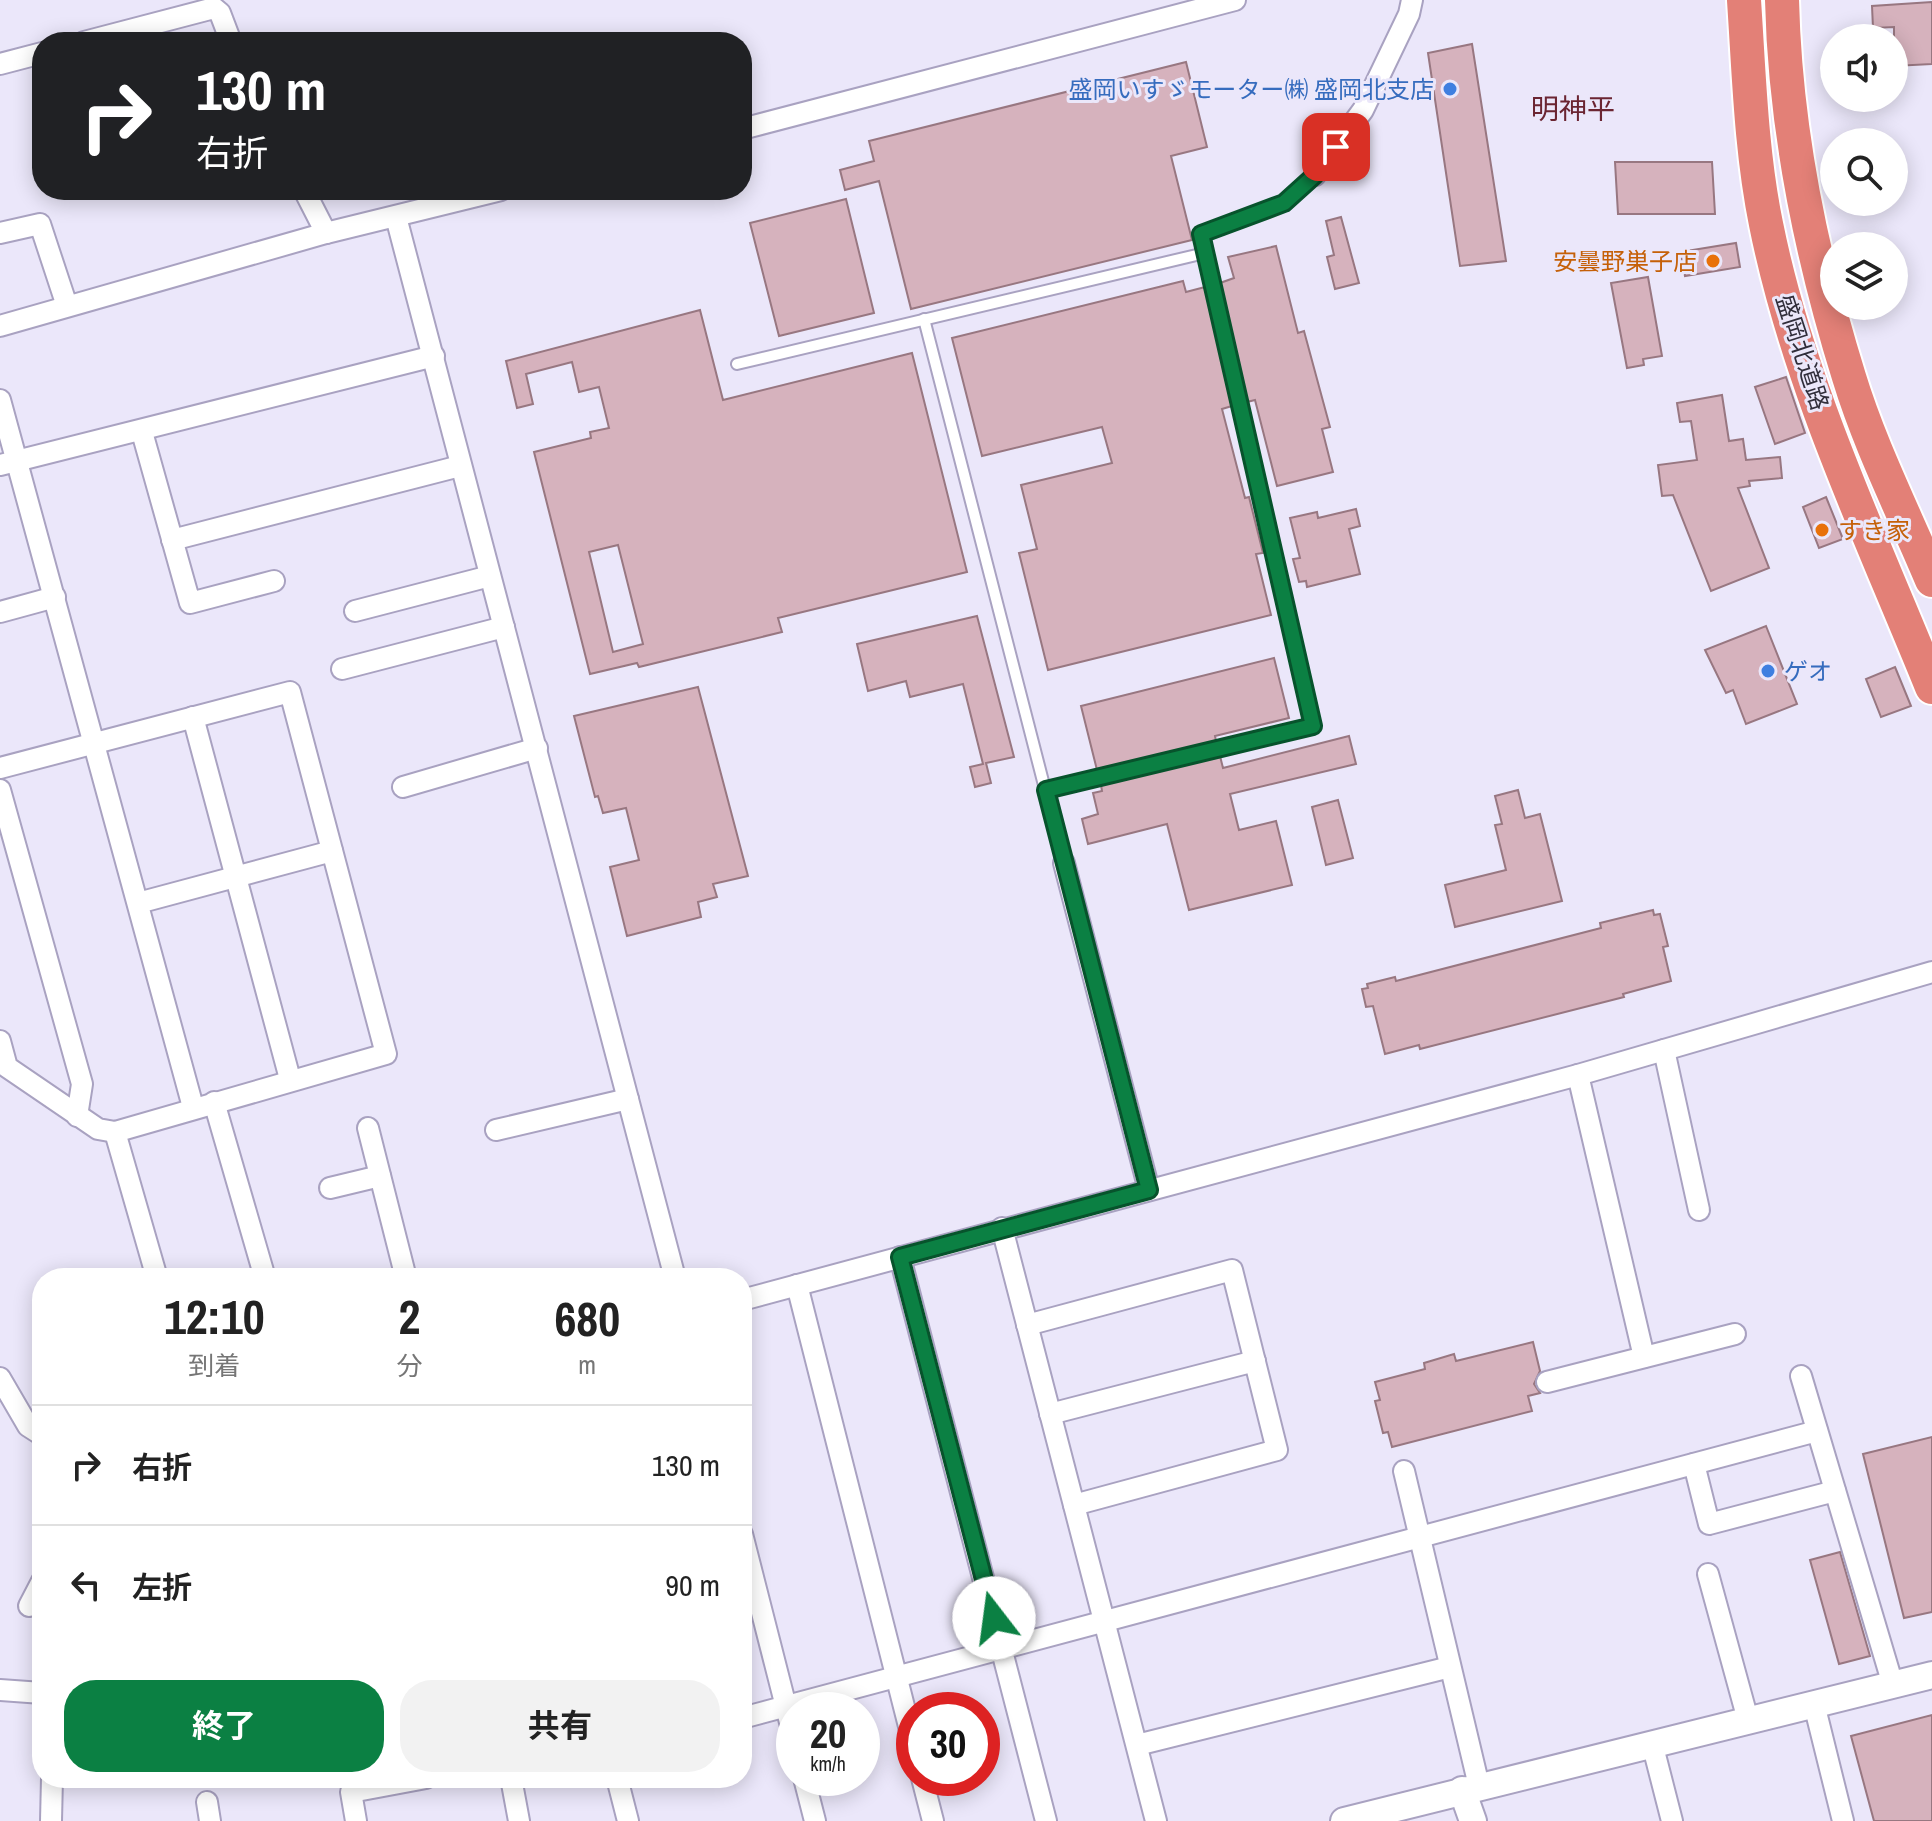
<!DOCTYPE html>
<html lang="ja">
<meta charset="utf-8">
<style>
body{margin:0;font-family:"Archivo Narrow","Noto Sans JP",sans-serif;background:#f2f2f2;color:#222;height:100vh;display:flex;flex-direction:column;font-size:30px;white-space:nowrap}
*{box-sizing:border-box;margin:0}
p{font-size:26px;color:#767676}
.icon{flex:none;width:44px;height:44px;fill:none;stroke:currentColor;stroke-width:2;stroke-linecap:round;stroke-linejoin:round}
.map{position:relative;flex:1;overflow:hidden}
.drawer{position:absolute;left:32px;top:1268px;width:720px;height:520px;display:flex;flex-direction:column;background:#fff;border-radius:32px;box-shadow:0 4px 20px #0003}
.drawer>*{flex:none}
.banner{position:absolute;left:32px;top:32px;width:720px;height:168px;border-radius:32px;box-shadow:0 4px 20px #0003;background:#202124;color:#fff;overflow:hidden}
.fabs{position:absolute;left:1820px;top:24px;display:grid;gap:16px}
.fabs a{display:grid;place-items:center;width:88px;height:88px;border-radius:50%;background:#fff;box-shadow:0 4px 20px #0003;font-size:40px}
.speed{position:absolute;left:776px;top:1692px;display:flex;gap:16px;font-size:40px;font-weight:700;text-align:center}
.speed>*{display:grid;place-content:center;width:104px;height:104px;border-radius:50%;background:#fff;box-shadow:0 4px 20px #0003;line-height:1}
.speed small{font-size:20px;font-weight:400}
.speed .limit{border:12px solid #d22;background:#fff;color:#111}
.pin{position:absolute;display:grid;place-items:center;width:68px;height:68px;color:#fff;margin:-34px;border-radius:16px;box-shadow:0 4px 12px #0006}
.me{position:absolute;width:88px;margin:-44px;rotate:345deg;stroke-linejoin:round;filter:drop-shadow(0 0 6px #0008)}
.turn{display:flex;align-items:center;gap:28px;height:168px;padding:0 32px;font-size:36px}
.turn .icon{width:104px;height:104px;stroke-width:2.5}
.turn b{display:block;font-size:56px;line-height:68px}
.eta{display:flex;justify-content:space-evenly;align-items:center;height:136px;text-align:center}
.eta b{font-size:48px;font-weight:700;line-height:56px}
.button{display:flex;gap:16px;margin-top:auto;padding:16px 32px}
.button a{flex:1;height:92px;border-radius:32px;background:#0b8043;color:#fff;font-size:32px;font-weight:700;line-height:92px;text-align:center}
.button a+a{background:#f2f2f2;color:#222}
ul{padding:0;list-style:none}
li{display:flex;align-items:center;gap:24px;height:120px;padding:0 32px;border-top:2px solid #e0e0e0}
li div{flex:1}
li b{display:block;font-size:30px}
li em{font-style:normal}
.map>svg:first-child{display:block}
</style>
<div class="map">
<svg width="1932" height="1821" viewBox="0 0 1932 1821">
<rect width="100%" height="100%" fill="#ebe7fa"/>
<g fill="#d6b2bd" stroke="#987781" stroke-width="2" fill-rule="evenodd">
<path d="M1932,2v62l-38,2v-39l-21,1 -1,-22z"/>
<path d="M1472,44l34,217 -46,5 -32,-213z"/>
<path d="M1186,62l21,85 -36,9 21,84 -281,69 -32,-128 -34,9 -5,-20 34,-9 -5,-20z"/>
<path d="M1615,162h97l3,52h-97z"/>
<path d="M846,199l28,114 -95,23 -29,-113z"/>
<path d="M1341,217l18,66 -24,6 -8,-32 7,-2 -8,-34z"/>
<path d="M1736,243l4,24 -55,9 -5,-24z"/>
<path d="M1276,246l22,87 6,-2 26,96 -8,2 11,43 -56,14 -22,-86 -8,2 -27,-119 14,-5 -6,-21z"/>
<path d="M1648,277l14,79 -19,3 1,6 -17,3 -16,-85z"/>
<path d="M1183,281l3,11 19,-5 27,119 -10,3 23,89 4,-1 14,56 -7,1 15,61 -223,55 -29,-117 18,-4 -16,-64 91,-22 -10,-36 -120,29 -30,-118z"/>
<path d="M700,310l23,90 189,-47 55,219 -189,46 4,14 -143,35 -2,-4 -47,11 -56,-222 57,-14 -1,-6 19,-4 -10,-41 -20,5 -7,-30 -46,12 7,30 -16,4 -11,-47zM618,545l25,99 -30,8 -24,-100z"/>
<path d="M1786,377l19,56 -30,11 -20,-57z"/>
<path d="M1722,395l7,46 14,-2 3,21 34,-3 2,21 -33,3 1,5 -12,2 31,80 -58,23 -38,-96 -11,1 -4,-31 39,-5 -6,-39 -11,1 -3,-19z"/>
<path d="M1826,497l17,42 -24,9 -16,-41z"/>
<path d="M1356,509l4,17 -11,3 11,45 -53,13 -1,-6 -7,1 -6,-23 7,-1 -10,-40 27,-6 1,6z"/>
<path d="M977,616l37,141 -28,6 5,20 -16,4 -5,-20 13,-3 -20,-80 -53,13 -4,-16 -38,10 -11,-47z"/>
<path d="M1766,626l31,78 -51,20 -13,-34 -7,3 -21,-43z"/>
<path d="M1274,658l15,60 -74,18 1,5 -119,29 -16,-64z"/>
<path d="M1895,667l16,39 -30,11 -15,-38z"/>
<path d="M698,687l50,189 -35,8 4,13 -19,5 3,15 -74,19 -17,-69 29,-7 -13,-52 -23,5 -5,-17 -3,1 -21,-81z"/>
<path d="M1349,736l7,28 -126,30 9,36 37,-9 16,64 -103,25 -22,-86 -79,20 -6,-25 16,-5 -5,-21 9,-2 -1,-6 119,-29 3,12z"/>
<path d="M1518,790l7,28 15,-4 22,87 -107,26 -10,-42 61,-15 -11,-45 7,-1 -7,-28z"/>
<path d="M1338,800l15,58 -27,7 -14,-58z"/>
<path d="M1653,910l1,5 6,-1 8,32 -5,1 8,34 -48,13 1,3 -204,52 -1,-4 -34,9 -12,-48 -7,1 -4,-18 6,-1 -1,-4 28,-7 1,4 205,-53 -1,-5z"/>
<path d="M1533,1342l7,29 -6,13 6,9 -12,3 4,15 -140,36 -4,-15 -5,1 -8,-32 5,-1 -5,-18 50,-13 -1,-6 30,-9 2,7z"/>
<path d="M1932,1437v175l-28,6 -41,-164z"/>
<path d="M1840,1552l30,104 -31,8 -29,-104z"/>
<path d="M1932,1715v106h-58l-23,-85z"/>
</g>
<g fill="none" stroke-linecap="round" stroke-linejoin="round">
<defs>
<g id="service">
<path d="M1205,253l-4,-19 83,-31 31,-28"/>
<path d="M924,319l140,544"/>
<path d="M737,364l468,-111 108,473 -267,64"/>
</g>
<g id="minor">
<path d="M84,42l130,-34 6,5 11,29"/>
<path d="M0,64l42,-11"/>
<path d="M742,129l493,-129"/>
<path d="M1315,175l48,-65 46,-96 3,-14"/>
<path d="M304,190l22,43"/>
<path d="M396,217l279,1061"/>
<path d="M0,233l40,-9 27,82"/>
<path d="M0,326l326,-93 175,-43"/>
<path d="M0,400l193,707"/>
<path d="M142,432l48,171 84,-22"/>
<path d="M0,465l434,-109"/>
<path d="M172,540l288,-74"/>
<path d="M355,611l135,-35"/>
<path d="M0,612l55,-15"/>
<path d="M342,669l162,-42"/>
<path d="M193,717l97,362"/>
<path d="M0,768l290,-76 96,362 -271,78 -17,-3 -91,-62 -7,-26"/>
<path d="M403,787l134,-39"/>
<path d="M0,790l82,294 -5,32"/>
<path d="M1064,863l85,327"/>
<path d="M138,903l194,-52"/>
<path d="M1664,1050l35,160"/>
<path d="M1578,1075l66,282"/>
<path d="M214,1102l51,176"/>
<path d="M368,1128l38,150"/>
<path d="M496,1130l132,-31"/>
<path d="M115,1132l42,146"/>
<path d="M330,1188l50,-12"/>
<path d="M1002,1228l154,593"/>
<path d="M900,1257l146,564"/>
<path d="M797,1285l117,461"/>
<path d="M742,1300l836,-225 354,-103"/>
<path d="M1027,1325l205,-55 45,180 -203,55"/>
<path d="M1801,1376l92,309"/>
<path d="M0,1378l28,48 14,9"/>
<path d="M1547,1382l188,-48"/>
<path d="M1050,1414l205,-53"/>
<path d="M1694,1464l15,60 126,-33"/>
<path d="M1404,1471l75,315"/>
<path d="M742,1534l52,204"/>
<path d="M1708,1574l40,146"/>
<path d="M29,1606l13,-25"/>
<path d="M0,1690l42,3"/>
<path d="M1814,1704l29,117"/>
<path d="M742,1718l1075,-287"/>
<path d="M1652,1743l20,78"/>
<path d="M1137,1745l313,-78"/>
<path d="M511,1778l8,43"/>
<path d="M617,1778l11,43"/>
<path d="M804,1778l11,43"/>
<path d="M922,1778l11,43"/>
<path d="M207,1802l3,19"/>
<path d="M51,1821l1,-43"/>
<path d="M356,1821l-5,-29 75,-14"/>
</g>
<g id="tertiary">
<path d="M1462,1790l11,31"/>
<path d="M1344,1821l588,-146"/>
</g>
<g id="trunk">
<path d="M1744,0c5,74 7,151 22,224 32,160 105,312 166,463"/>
<path d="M1782,0c3,127 29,255 67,377 21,69 55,136 83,203"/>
</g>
</defs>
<use href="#service" stroke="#a9a2c1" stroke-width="14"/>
<use href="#minor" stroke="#a9a2c1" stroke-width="24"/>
<use href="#tertiary" stroke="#a9a2c1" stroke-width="30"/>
<use href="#trunk" stroke="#fff" stroke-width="38"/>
<use href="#service" stroke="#fff" stroke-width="10"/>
<use href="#minor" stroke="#fff" stroke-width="20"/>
<use href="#tertiary" stroke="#fff" stroke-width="26"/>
<use href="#trunk" stroke="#e38077" stroke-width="34"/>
</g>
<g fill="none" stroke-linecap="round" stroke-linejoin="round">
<defs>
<path id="route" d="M994,1618l-94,-361 249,-67 -103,-400 267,-64 -112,-492 83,-31 31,-28 21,-28"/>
</defs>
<use href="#route" stroke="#07532c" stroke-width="20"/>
<use href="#route" stroke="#0b8043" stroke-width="14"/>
</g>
<g fill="#3f7fe0" stroke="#ebe7fa" stroke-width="3">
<circle cx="1450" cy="89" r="8"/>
<circle cx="1768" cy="671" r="8"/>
</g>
<g fill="#e8710a" stroke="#ebe7fa" stroke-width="3">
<circle cx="1713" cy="261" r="8"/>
<circle cx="1822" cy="530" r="8"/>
</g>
<g text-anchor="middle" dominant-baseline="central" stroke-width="6" stroke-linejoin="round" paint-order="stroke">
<g font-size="24" fill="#366cbe" stroke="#ebe7fa" text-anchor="end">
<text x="1434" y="89">盛岡いすゞモーター㈱ 盛岡北支店</text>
<text x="1784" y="671" text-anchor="start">ゲオ</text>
</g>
<g font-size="24" fill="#c56008" stroke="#ebe7fa" text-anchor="end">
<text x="1697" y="261">安曇野巣子店</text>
<text x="1838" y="530" text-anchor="start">すき家</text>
</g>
<g font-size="24" fill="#312e3b" stroke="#ebe7fa">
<text transform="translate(1803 352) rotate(72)">盛岡北道路</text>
</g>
<g font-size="28" fill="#6b2532" stroke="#ebe7fa">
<text x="1573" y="109">明神平</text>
</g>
</g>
</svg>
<div class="fabs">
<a><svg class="icon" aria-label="sound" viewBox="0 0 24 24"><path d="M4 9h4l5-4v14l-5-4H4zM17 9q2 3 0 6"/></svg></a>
<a><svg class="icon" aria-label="search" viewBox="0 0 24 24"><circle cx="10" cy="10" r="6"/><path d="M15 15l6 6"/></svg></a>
<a><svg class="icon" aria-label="layers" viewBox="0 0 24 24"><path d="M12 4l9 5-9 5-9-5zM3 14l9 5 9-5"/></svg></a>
</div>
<div class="speed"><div>20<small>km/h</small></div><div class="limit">30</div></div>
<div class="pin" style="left:1336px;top:147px;background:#d93025"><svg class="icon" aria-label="arrive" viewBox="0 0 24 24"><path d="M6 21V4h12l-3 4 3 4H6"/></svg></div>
<svg class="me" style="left:994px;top:1618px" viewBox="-20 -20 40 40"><circle r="19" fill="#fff"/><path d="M0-13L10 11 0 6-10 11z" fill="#0b8043"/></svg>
<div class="banner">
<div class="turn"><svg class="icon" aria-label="right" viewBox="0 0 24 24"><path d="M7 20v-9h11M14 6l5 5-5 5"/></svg><div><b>130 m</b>右折</div></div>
</div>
<section class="drawer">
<div class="eta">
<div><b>12:10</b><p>到着</p></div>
<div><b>2</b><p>分</p></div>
<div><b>680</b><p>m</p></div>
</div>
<ul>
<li><svg class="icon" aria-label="right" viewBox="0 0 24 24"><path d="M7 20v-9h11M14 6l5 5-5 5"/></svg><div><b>右折</b></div><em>130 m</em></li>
<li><svg class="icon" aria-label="left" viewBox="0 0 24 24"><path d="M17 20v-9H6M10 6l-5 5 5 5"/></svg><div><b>左折</b></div><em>90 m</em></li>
</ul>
<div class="button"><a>終了</a><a>共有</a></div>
</section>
</div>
